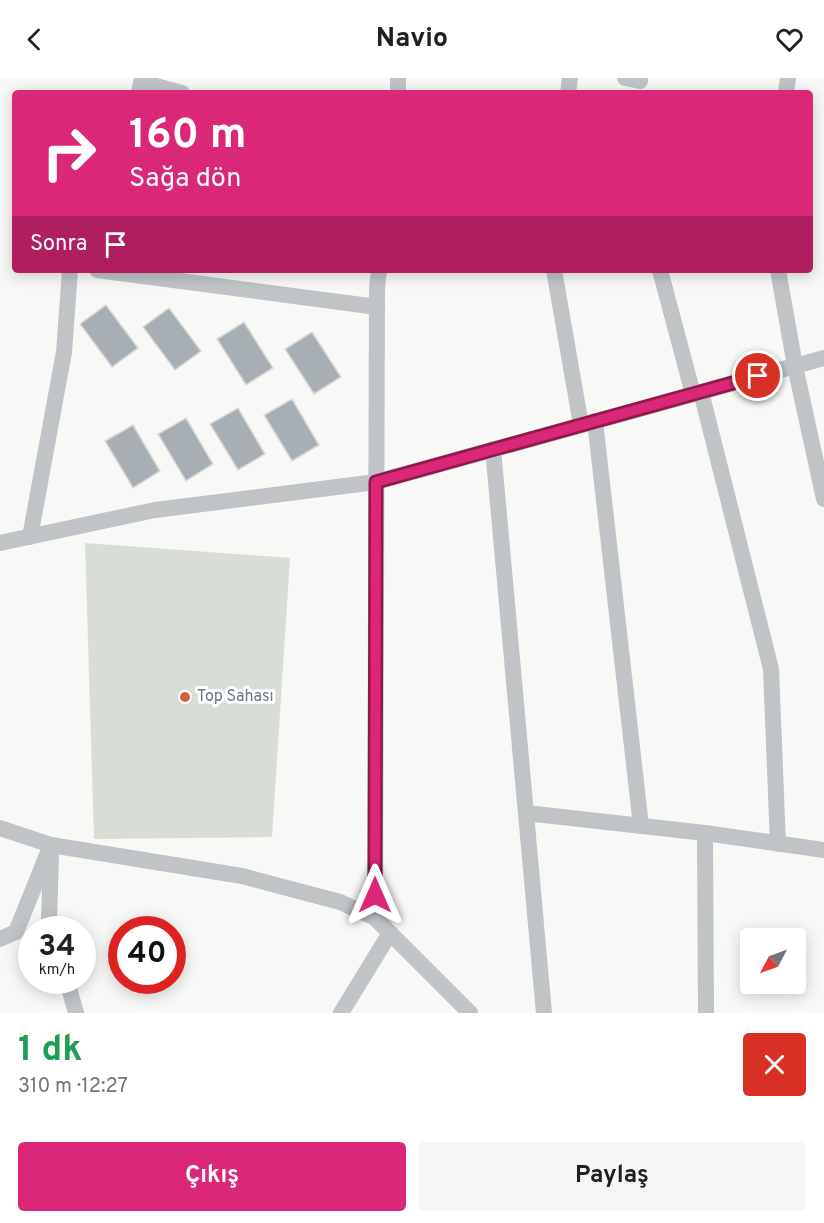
<!DOCTYPE html>
<html lang="tr">
<meta charset="utf-8">
<style>
body{margin:0;font-family:Overpass,sans-serif;background:#f6f6f6;color:#202124;height:100vh;display:flex;flex-direction:column;font-size:22px;white-space:nowrap}
*{box-sizing:border-box;margin:0}
p{font-size:20px;color:#757577}
.icon{flex:none;width:33px;height:33px;fill:none;stroke:currentColor;stroke-width:2;stroke-linecap:round;stroke-linejoin:round}
.map{position:relative;height:935px;overflow:hidden}
.drawer{display:flex;flex-direction:column;background:#fff;flex:1}
.drawer>*{flex:none}
.hud{position:absolute;left:12px;top:12px;width:801px;height:183px;border-radius:6px;box-shadow:0 3px 15px #0003;background:#db2777;color:#fff;overflow:hidden}
.needle{width:39px;rotate:229deg}
.controls{position:absolute;left:740px;top:850px;display:grid;gap:12px}
.controls a{display:grid;place-items:center;width:66px;height:66px;border-radius:6px;background:#fff;box-shadow:0 3px 15px #0003;font-size:30px}
.speed{position:absolute;left:18px;top:838px;display:flex;gap:12px;font-size:30px;font-weight:700;text-align:center}
.speed>*{display:grid;place-content:center;width:78px;height:78px;border-radius:50%;background:#fff;box-shadow:0 3px 15px #0003;line-height:1}
.speed small{font-size:15px;font-weight:400}
.speed .limit{border:9px solid #d22;background:#fff;color:#111}
.pin{position:absolute;display:grid;place-items:center;width:51px;height:51px;color:#fff;margin:-26px;border:3px solid #fff;border-radius:50%;box-shadow:0 2px 6px #0007}
.me{position:absolute;width:66px;margin:-33px;rotate:0deg;stroke-linejoin:round;filter:drop-shadow(0 0 4px #0008)}
.turn{display:flex;align-items:center;gap:21px;height:126px;padding:0 18px;font-size:27px}
.turn .icon{width:78px;height:78px;stroke-width:2.5}
.turn b{display:block;font-size:42px;line-height:51px}
.then{display:flex;align-items:center;height:57px;padding:0 18px;background:#0003;gap:12px;font-size:22px}
.round{display:grid;place-items:center;flex:none;width:63px;height:63px;border-radius:6px;background:#f6f6f6}
.head{display:flex;align-items:center;justify-content:space-between;height:102px;padding:0 18px}
h1{font-size:36px;font-weight:700;line-height:45px;color:#1e9e55}
.action{display:flex;gap:12px;margin-top:auto;padding:12px 18px}
.action a{flex:1;height:69px;border-radius:6px;background:#db2777;color:#fff;font-size:24px;font-weight:700;line-height:69px;text-align:center}
.action a+a{background:#f6f6f6;color:#202124}
header{display:flex;justify-content:space-between;align-items:center;height:78px;padding:0 18px;background:#fff;font-size:27px;font-weight:700}
.map>svg:first-child{display:block}
</style>
<header><svg class="icon" aria-label="back" viewBox="0 0 24 24"><path d="M15 5l-7 7 7 7"/></svg>Navio<svg class="icon" aria-label="heart" viewBox="0 0 24 24"><path d="M12 20l-8-8c-3-5 5-10 8-4 3-6 11-1 8 4z"/></svg></header>
<div class="map">
<svg width="824" height="935" viewBox="0 0 824 935">
<rect width="100%" height="100%" fill="#f8f8f6"/>
<path fill="#d8ddd5" d="M85,465l205,15 -18,279 -178,2z"/>
<g fill="#a8afb4" stroke="#dadad8" stroke-width="1.5">
<path d="M106,227l32,43 -26,19 -32,-43z"/>
<path d="M169,230l32,43 -26,19 -32,-43z"/>
<path d="M244,244l29,46 -27,17 -29,-46z"/>
<path d="M312,254l29,45 -27,17 -29,-45z"/>
<path d="M292,321l27,46 -27,16 -28,-46z"/>
<path d="M238,330l27,46 -27,16 -28,-46z"/>
<path d="M186,340l27,46 -27,17 -28,-47z"/>
<path d="M133,347l27,46 -27,17 -28,-47z"/>
</g>
<g fill="none" stroke-linecap="round" stroke-linejoin="round">
<g stroke="#c0c4c7" stroke-width="16">
<path d="M625,0l15,3"/>
<path d="M139,15l2,-11 41,11"/>
<path d="M398,15v-15"/>
<path d="M568,15l2,-15"/>
<path d="M786,15l2,-15"/>
<path d="M97,192l280,37"/>
<path d="M554,192l27,155"/>
<path d="M660,192l33,124"/>
<path d="M778,192l17,96 29,133"/>
<path d="M701,314l70,277 7,175"/>
<path d="M595,343l46,405"/>
<path d="M493,371l51,564"/>
<path d="M30,459l34,-185 6,-82"/>
<path d="M0,465l155,-33 221,-28 448,-124"/>
<path d="M526,735l179,20 1,180"/>
<path d="M0,750l51,17 191,31 98,26 35,16 95,95"/>
<path d="M705,755l119,17"/>
<path d="M51,778l-2,64 3,10"/>
<path d="M375,840l2,-630 2,-18"/>
<path d="M0,861l16,-7 35,-87"/>
<path d="M67,903l9,32"/>
<path d="M341,935l49,-80"/>
</g>
</g>
<g fill="none" stroke-linecap="round" stroke-linejoin="round">
<defs>
<path id="route" d="M375,817l1,-413 382,-106"/>
</defs>
<use href="#route" stroke="#8e194d" stroke-width="15"/>
<use href="#route" stroke="#db2777" stroke-width="10"/>
</g>
<circle fill="#d56139" stroke="#fff" stroke-width="2" cx="185" cy="619" r="6"/>
<g text-anchor="middle" dominant-baseline="central" stroke-width="6" stroke-linejoin="round" paint-order="stroke">
<g font-size="16" fill="#6a7884" stroke="#fff" text-anchor="start">
<text x="197" y="619">Top Sahası</text>
</g>
</g>
</svg>
<div class="controls">
<a><svg class="needle" viewBox="-14 -14 28 28"><path d="M0-13l5 13h-10z" fill="#e53935"/><path d="M0 13l5-13h-10z" fill="#757577"/></svg></a>
</div>
<div class="speed"><div>34<small>km/h</small></div><div class="limit">40</div></div>
<div class="pin" style="left:758px;top:298px;background:#d93025"><svg class="icon" aria-label="arrive" viewBox="0 0 24 24"><path d="M6 21V4h12l-3 4 3 4H6"/></svg></div>
<svg class="me" style="left:375px;top:817px" viewBox="-20 -20 40 40"><path d="M0-17L14 15 0 8-14 15z" fill="#db2777" stroke="#fff" stroke-width="4"/></svg>
<div class="hud">
<div class="turn"><svg class="icon" aria-label="right" viewBox="0 0 24 24"><path d="M7 20v-9h11M14 6l5 5-5 5"/></svg><div><b>160 m</b>Sağa dön</div></div>
<div class="then">Sonra<svg class="icon" aria-label="arrive" viewBox="0 0 24 24"><path d="M6 21V4h12l-3 4 3 4H6"/></svg></div>
</div>
</div>
<section class="drawer">
<div class="head"><div><h1>1 dk</h1><p>310 m · 12:27</p></div><a class="round" style="background:#d93025;color:#fff"><svg class="icon" aria-label="close" viewBox="0 0 24 24"><path d="M6 6l12 12M18 6L6 18"/></svg></a></div>
<div class="action"><a>Çıkış</a><a>Paylaş</a></div>
</section>
